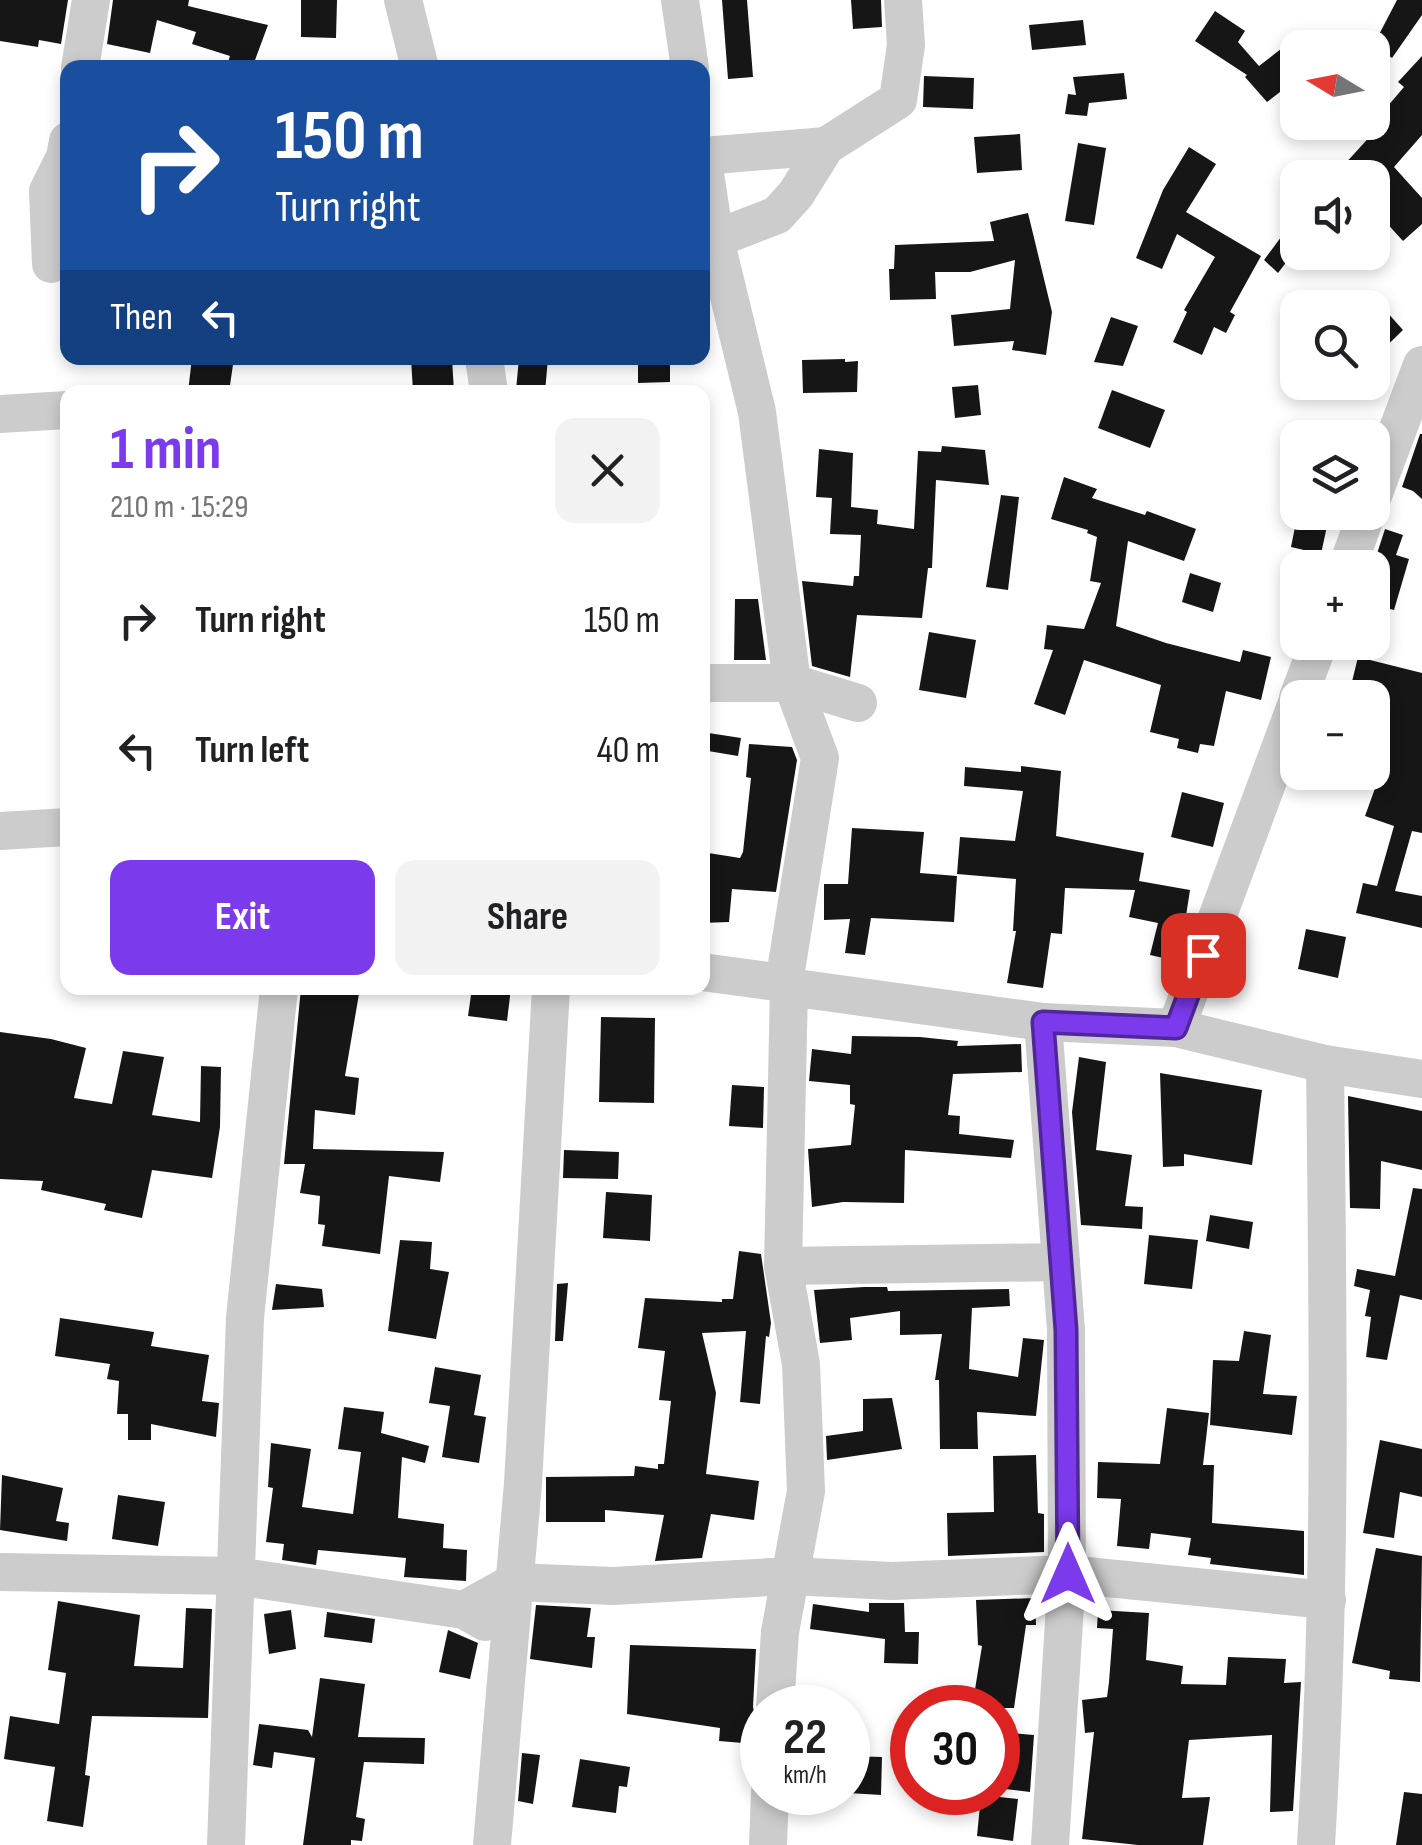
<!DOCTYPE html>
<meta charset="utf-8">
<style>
body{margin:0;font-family:"Sofia Sans Condensed",sans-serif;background:#f2f2f2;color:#202124;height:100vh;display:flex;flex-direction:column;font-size:38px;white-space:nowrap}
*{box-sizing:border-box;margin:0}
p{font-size:32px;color:#757577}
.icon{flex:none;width:55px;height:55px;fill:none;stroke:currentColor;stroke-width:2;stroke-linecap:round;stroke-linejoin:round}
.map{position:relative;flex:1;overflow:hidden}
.side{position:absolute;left:60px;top:385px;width:650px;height:610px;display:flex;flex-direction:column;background:#fff;border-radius:20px;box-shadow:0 5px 15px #0003}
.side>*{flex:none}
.banner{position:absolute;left:60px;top:60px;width:650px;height:305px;border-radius:20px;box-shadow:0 5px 15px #0003;background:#1a4fa0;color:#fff;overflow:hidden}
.needle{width:65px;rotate:280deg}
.buttons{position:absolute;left:1280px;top:30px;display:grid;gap:20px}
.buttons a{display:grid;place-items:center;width:110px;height:110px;border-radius:20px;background:#fff;box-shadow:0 5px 15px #0003;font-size:50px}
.speed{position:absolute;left:740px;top:1685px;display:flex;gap:20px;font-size:50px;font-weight:700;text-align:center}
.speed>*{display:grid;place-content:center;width:130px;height:130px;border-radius:50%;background:#fff;box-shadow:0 5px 15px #0003;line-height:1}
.speed small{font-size:25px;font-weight:400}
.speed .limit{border:15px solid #d22;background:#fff;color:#111}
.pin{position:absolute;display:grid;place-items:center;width:85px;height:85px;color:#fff;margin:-42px;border-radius:20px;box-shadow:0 5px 15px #0006}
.me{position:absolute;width:110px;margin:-55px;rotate:0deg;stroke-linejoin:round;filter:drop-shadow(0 0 8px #0008)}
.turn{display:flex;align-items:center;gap:35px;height:210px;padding:0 50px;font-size:45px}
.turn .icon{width:130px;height:130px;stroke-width:2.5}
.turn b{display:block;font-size:70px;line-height:85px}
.then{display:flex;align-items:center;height:95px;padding:0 50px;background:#0003;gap:20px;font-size:38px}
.round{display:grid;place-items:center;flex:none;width:105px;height:105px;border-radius:20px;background:#f2f2f2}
.overview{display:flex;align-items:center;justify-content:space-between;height:170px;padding:0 50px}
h1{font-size:60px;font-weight:700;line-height:75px;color:#7c3aed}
.primary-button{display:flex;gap:20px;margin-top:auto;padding:20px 50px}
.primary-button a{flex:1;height:115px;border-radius:20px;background:#7c3aed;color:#fff;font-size:40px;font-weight:700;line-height:115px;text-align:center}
.primary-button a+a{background:#f2f2f2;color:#202124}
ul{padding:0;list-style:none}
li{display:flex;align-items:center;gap:30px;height:130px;padding:0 50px}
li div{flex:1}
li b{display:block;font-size:38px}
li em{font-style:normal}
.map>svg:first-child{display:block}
</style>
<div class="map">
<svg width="1422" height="1845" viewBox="0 0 1422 1845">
<rect width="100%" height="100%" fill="#fff"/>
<g fill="#161616">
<path d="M0,0h68l-7,44 -22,-4 -1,7 -38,-6z"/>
<path d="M113,0h76l-1,6 80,19 -16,43h-26l4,-12 -38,-12 4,-12 -39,-12 -7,33 -43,-9z"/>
<path d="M301,0h36l-1,38 -35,-1z"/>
<path d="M722,0h25l6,77 -25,2z"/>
<path d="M851,0h30l1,27 -29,2z"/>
<path d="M1397,0h25v15l-30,43 -18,-14z"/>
<path d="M1215,11l30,20 -7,11 21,24 27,-21 12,15v18l-31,24 -22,-25 2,-2 -52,-34z"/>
<path d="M1083,20l3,25 -54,5 -3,-25z"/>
<path d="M1422,56v79l-28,32 28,31v26l-19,17 -31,-34v-29h-40l42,-46 -5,-4 35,-41 -6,-5z"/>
<path d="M1124,73l3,26 -38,4 -2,13 -22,-2 3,-20 8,1 -3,-18z"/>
<path d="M924,76l50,2 -1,31 -50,-2z"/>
<path d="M1020,134l2,36 -45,3 -3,-36z"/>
<path d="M1078,143l28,5 -12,77 -29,-4z"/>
<path d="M1189,147l27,17 -30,48 75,44 -31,56 5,3 -9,18 -12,-6 -12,28 -29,-13 14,-30 -3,-2 31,-53 -38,-23 -15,35 -26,-11 27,-68z"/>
<path d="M1028,213l24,99 -6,43 -34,-5 2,-9 -60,5 -3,-31 59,-6 5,-49 -45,12h-35l1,27 -46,1 -1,-31h5l1,-24 99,-4 -4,-19z"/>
<path d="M1298,214v33l-20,26 -14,-13z"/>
<path d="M1386,311l17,19 -31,30v-36z"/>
<path d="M1111,317l27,9 -15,40 -29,-4z"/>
<path d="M192,358h42l-5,34h-41z"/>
<path d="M411,358h41l2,34h-41z"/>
<path d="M519,358h29l-3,34 -29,-2z"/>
<path d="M638,358h32v24l-32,1z"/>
<path d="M845,359v3l13,-1 -1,31 -54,1 -1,-33z"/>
<path d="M978,385l3,30 -26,3 -3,-31z"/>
<path d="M1112,390l53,20 -15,38 -52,-20z"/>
<path d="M1420,434h2v65l-9,-8 -11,-4z"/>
<path d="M942,446l43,4 4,35 -53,-5 -4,88h-4l-6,50 -65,-3 -7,62 -38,-11 -10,-85 51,5 1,-10h5l2,-41 -31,-1 2,-36 -16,-1 3,-48 34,4 -2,54 27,3 -1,14 37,5 4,-78 23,1z"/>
<path d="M1064,477l33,12 -5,9 53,17 2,-4 49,18 -12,32 -56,-20 -12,85 50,17 74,19 3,-12 28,7 -10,43 -35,-9 -12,55 -14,-2 -2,9 -21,-5 2,-9 -29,-7 11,-47 -77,-25 -19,55 -31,-11 19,-54 -9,-1 3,-24 37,4 17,-46 -11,-2 7,-44 -10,-4 1,-3 -37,-11z"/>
<path d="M1001,495l18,2 -11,93 -22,-3z"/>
<path d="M1298,512h32l-9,42 -30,-7z"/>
<path d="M1385,529l18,6 -7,20 13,4 -15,51 -22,-6v-35z"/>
<path d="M1190,573l31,10 -8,29 -31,-10z"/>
<path d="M735,599h23l8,61h-32z"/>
<path d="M929,632l47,8 -10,58 -47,-8z"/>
<path d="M1358,657l64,16v160l-10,-2 -17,60 27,5v32l-66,-15 7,-30 14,3 17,-60 -29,-10 17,-47 -10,-2v-69h-24z"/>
<path d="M702,732l39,6 -3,18 -36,-6z"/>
<path d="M749,744l43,3 5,13 -21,132 -44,-3 -3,33 -27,1v-71l38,6 3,-6 8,-74 -5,-1z"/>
<path d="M1021,766l40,5 -5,65 88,17 -5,28 51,9 -4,26 5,1 -14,44 -27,-6 8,-32 -29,-6 6,-27 -70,-2 -3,46 -11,-1 -8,55 -36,-5 9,-52h-3l3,-52 -59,-5 3,-37 55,4 8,-50 -59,-5 1,-19 56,5z"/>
<path d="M1182,792l42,11 -11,44 -42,-10z"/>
<path d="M852,828l72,4 -4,41 37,3 -3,46 -83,-4 -6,37 -20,-2 5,-34 -26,1v-36h24z"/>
<path d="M1306,929l40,8 -8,41 -40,-9z"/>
<path d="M301,988h59l-15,88 14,2 -4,37 -40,-5 -2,39 131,3 -4,30 -51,-6 -9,78 -58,-8 3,-21 -7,-1 2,-28 -20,-3 5,-29h-21z"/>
<path d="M472,988h39l-4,33 -39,-5z"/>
<path d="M601,1017l54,1 -1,85 -55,-1z"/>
<path d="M0,1032l51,7 35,9 -12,50 38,6 11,-53 41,6 -12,58 48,7 1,-56 20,1 -1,60 -8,51 -60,-8 -10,48 -38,-8 2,-6 -65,-14 2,-9 -43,-2z"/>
<path d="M852,1036l68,1 38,4 -1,5 64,-2 1,28 -69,2 -5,41 12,1 -1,18 55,6 -3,18 -106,-8 -1,53 -61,-1 -31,5 -4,-58 43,-4 4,-40 -5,-1v-19l-41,-4 3,-32 39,5z"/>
<path d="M1079,1057l27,5 -10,88 36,5 -7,51 18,1 -1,22 -61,-4 -9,-113z"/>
<path d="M1160,1073l102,17 -10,75 -68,-11v12l-21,1z"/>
<path d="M732,1085l32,2 -1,41 -34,-2z"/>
<path d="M1348,1096l74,15v59l-41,-9 -1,48 -30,-1z"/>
<path d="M564,1150l55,2 -1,27 -55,-1z"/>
<path d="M1413,1188l9,1v111l-22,-5 -13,65 -21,-3 5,-40 -6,-1 5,-26 -16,-4 3,-17 38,7z"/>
<path d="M606,1192l46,3 -2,46 -47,-3z"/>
<path d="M1210,1215l43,7 -4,27 -43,-8z"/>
<path d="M1149,1235l49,5 -6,49 -48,-5z"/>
<path d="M400,1240l32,2 -2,27 19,3 -13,67 -48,-8z"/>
<path d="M739,1251l22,3 10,69 -2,14 -3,-1 -6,68 -20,-2 6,-71 -44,2 14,60 -10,81 53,7 -5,39 -43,-6 -9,44 -47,3 9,-46 -59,-5v12h-59v-45l88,-1 1,-10 23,3v-5h6l7,-63 -12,-1 6,-49 -27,-3 7,-50 77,4v-3h11z"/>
<path d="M568,1283l-5,58h-8l2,-57z"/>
<path d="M276,1284l46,5 2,18 -52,3z"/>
<path d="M864,1287h23l1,4 121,-2 1,17 -38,2 -3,61 49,8 5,-39 21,2 -8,76 -59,-4 1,37h-38l-1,-69h-4l7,-46 -42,1v-24l-50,7 2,22 -32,3 -6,-53z"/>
<path d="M60,1318l94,14 -3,14 58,9 -7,46 17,2 -3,34 -65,-13v16h-23v-26h-11l2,-33 -12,-2 3,-15 -55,-8z"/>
<path d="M1244,1331l27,4 -8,59 34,2 -5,39 -82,-10 3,-65 26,1z"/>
<path d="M435,1367l46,8 -7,40 12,2 -7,46 -37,-6 8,-51 -21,-3z"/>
<path d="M892,1398l10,51 -75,11 -1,-24 37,-5v-32z"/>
<path d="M344,1407l40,5 -3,21 48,13 -4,17 -23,-6 -4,61 46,6 -1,24 24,2 -1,31 -62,-4 2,-19 -88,-8 -2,15 -34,-5 2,-16 -18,-2 7,-54 -5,-1 3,-44 40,6 -9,58 51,7 8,-62 -23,-3z"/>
<path d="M1167,1408l42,5 -6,52h11l-2,58 92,8v44l-94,-11 1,-6 -23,-3 3,-17 -40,-5 -2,16 -32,-3 4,-47 -24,-1 1,-36 62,2z"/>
<path d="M1380,1440l42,9v48l-22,-5 -6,46 -31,-5z"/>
<path d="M1036,1455l2,58 6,1v38l-96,4 -1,-43 47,-1 -1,-56z"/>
<path d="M2,1475l61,13 -7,33 13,2 -2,18 -67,-11z"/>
<path d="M118,1495l47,7 -7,44 -46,-7z"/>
<path d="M1376,1548l46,8 -2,126 -31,-3 1,-8 -38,-8z"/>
<path d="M1035,1598l1,27h-10l-12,83h-42l10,-62 -4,-1 -2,-45z"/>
<path d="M58,1601l82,14 -6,51 49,2 3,-60 26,1 -4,109 -116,-2 -7,59 5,1 -7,51 -36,-6 8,-54 -51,-8 6,-43 49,8 7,-51 -18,-3z"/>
<path d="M869,1603h35l1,29h14l-1,32 -34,-1 1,-24 -75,-10 3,-25 56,8z"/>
<path d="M536,1605l55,3 -4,29h8l-3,31 -62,-9z"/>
<path d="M291,1610l5,39 -27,5 -5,-40z"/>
<path d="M1098,1610l51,3 -3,47 37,6 -2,18 45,1 2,-28 58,2 -2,24 17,-1 -8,129 -23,1 2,-77 -83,5 -7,58 28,-1 -7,48h-65l-56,-6 12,-107 -9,1 -3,-33 25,-3 2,-15 4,-53 -16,-1z"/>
<path d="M327,1612l48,7 -3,24 -48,-6z"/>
<path d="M448,1630l30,13 -8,36 -31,-7z"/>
<path d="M630,1645l126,4 -3,58 3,13 -1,24 -36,-3 1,-13 -93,-14z"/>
<path d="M320,1678l45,6 -7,53 67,1 -1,26 -60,-2 -8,55 9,2 -3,22 -11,-1v5h-48l12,-87 -41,-6 -2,16 -19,-3 6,-41 49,6 4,7z"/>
<path d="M1010,1733l24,2 -4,57 -25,-3z"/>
<path d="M522,1753l18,2 -7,49 -15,-3z"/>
<path d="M848,1756l34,1 -1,38 -33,-2z"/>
<path d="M580,1759l50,8 -3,20 -8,-1 -3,27 -44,-6z"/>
<path d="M1404,1792l18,2v51h-26z"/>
<path d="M981,1795l37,4 -5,42 -36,-5z"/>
</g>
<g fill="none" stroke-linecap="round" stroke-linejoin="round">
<g stroke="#ccc" stroke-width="38">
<path d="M403,0l17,68"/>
<path d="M680,0l10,68"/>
<path d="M80,68l11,-68"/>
<path d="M702,154l13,85 42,173 35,271 28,75 -36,225"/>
<path d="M703,156l123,-10"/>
<path d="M715,239l62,-24 19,-21 30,-48 72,-46 8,-55 -3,-45"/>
<path d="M51,264l-3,-73 17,-34 3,-16"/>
<path d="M484,358l5,34"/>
<path d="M0,414l68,-4"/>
<path d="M1372,498l50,-133"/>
<path d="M1347,568l20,-56"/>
<path d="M702,683h90l66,20"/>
<path d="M1298,698l21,-56"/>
<path d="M0,831l68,-4"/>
<path d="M702,972l82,11 5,4 254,35 133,6 149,36 97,15"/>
<path d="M1043,1022l23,308 1,244 -17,271"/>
<path d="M1176,1028l122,-328"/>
<path d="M783,1266l278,-4"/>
<path d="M0,1572l235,4 229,34 21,12"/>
<path d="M464,1610l51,-28 98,4 177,-10 102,5 175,-7 260,26"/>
<path d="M775,1708l5,-76 26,-141 -5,-127 -18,-98 6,-279"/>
<path d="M226,1845l19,-527 34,-330"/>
<path d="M492,1845l31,-362 28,-495"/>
<path d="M768,1845l2,-53"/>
<path d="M1316,1845c16,-260 12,-520 9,-781"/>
</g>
</g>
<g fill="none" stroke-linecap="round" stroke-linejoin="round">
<defs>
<path id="route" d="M1068,1574l-2,-244 -23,-308 133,6 27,-73"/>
</defs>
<use href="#route" stroke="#51269a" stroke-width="25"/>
<use href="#route" stroke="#7c3aed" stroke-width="18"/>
</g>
</svg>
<div class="buttons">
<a><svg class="needle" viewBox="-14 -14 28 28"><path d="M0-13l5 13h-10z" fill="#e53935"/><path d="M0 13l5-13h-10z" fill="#757577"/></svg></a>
<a><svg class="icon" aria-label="sound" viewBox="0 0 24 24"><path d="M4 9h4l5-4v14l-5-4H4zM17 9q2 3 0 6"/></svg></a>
<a><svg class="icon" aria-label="search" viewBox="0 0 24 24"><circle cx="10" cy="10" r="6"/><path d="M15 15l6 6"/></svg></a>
<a><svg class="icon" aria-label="layers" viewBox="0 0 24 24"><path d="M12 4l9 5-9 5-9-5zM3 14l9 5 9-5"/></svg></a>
<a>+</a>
<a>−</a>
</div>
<div class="speed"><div>22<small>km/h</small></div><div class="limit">30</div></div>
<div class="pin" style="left:1203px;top:955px;background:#d93025"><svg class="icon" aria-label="arrive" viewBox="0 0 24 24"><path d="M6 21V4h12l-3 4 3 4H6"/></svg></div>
<svg class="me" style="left:1068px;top:1574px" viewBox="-20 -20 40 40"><path d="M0-17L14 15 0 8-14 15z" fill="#7c3aed" stroke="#fff" stroke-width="4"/></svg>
<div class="banner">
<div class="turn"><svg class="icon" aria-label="right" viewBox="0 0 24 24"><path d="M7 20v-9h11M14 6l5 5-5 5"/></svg><div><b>150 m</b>Turn right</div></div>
<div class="then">Then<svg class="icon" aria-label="left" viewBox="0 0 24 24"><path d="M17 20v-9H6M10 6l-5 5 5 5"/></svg></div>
</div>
<section class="side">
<div class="overview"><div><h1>1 min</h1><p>210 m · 15:29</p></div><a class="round"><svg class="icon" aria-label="close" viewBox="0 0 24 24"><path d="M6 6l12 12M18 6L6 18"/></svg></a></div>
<ul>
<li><svg class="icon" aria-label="right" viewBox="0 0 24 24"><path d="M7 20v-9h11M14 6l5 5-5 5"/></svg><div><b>Turn right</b></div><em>150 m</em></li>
<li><svg class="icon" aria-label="left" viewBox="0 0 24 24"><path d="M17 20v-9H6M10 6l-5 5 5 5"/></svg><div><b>Turn left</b></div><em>40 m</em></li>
</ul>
<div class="primary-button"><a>Exit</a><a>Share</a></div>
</section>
</div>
